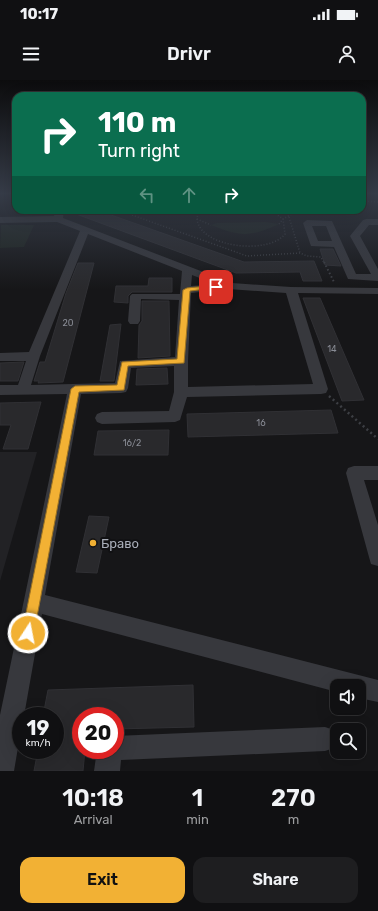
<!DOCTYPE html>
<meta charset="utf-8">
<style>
body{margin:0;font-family:Rubik,sans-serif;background:#1e1e20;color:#f1f3f6;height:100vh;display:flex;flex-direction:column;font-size:15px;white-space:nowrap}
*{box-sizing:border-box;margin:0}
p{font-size:13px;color:#9c9d9f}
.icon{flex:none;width:22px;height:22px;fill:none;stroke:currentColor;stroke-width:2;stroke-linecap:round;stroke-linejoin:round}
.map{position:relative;height:691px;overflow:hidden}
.drawer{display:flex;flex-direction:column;background:#101012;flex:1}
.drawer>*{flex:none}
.top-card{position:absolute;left:12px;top:12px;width:354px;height:122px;border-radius:12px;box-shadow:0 4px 16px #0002,0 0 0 1px #303032;background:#0b6e4f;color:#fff;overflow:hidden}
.tools{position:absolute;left:330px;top:599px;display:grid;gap:8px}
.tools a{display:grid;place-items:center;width:36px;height:36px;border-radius:8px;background:#101012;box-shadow:0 4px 16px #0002,0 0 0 1px #303032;font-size:20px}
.speed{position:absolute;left:12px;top:627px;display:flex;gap:8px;font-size:20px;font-weight:700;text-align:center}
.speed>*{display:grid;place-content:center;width:52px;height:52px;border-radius:50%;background:#101012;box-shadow:0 4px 16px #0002,0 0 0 1px #303032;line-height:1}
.speed small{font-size:10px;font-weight:400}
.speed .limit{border:6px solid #d22;background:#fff;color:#111}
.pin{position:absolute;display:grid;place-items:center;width:34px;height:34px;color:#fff;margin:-17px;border-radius:8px;box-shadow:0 2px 6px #0006}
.me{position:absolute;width:44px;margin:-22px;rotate:11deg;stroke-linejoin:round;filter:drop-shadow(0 0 3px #0008)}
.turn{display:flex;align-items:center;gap:14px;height:84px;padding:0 20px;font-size:18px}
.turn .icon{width:52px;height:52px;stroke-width:2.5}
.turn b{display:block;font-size:28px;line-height:34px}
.lanes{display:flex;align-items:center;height:38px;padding:0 20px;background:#0003;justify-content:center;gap:20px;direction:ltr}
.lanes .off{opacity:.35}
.eta{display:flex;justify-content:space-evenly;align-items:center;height:68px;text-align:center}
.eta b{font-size:24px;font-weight:600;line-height:28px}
.cta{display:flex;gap:8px;margin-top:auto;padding:8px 20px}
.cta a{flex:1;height:46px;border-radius:12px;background:#f2b134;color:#111;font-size:16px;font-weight:600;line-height:46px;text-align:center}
.cta a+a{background:#1e1e20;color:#f1f3f6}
.status{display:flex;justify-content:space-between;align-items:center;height:28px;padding:0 20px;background:#101012;direction:ltr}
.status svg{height:11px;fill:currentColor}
header{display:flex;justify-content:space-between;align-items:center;height:52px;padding:0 20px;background:#101012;font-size:18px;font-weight:600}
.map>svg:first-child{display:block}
</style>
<div class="status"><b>10:17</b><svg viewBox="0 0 49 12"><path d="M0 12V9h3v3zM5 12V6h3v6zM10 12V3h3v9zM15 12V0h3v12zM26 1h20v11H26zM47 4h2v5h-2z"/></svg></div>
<header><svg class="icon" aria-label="menu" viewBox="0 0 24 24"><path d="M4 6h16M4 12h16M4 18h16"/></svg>Drivr<svg class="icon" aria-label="person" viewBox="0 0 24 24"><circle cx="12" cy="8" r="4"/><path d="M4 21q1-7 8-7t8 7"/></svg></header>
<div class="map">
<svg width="378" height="691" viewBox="0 0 378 691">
<rect width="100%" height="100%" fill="#161618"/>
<path fill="#222225" d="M0,372h37l-37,129z"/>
<g fill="#1c231d">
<path d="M265,142l14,2c-28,13 -39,13 -68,1l6,-2z"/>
<path d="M1,145h33l-10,22 -24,1z"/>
</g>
<g fill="#29292c" stroke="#303034">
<path d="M68,130h29l147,52 70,-1 8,20h-19l-3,-9 -64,1 -168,-62z"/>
<path d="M320,169h13l8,17 -16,-1z"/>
<path d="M78,183h16l-31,119 -25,1 1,-2h-5l6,-19h5l21,-69z"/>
<path d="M149,198h23v14h-40l-4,4v7l-14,-1 2,-16h32z"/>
<path d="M303,218h17l44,102 -22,1z"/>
<path d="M142,221h27l1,55 -32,2 1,-33 3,-4z"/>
<path d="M121,244l-7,57h-14l10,-56z"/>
<path d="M24,282l-6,19h-18v-18z"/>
<path d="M167,288l1,16 -32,1 1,-16z"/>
<path d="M41,322l-13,47h-25l8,-24h-11v-22z"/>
<path d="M331,330l7,23 -150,4 -1,-23z"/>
<path d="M169,350l-1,25h-74l4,-24z"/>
<path d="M89,436l20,1 -12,56 -21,-1z"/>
<path d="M193,605l1,42 -79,2v-13h-34v34h4l-2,21h-49l4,-21h17v-34h-12l5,-26z"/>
</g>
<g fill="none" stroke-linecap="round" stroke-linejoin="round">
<g stroke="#3d3f44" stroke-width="1.5" stroke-dasharray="1 2" stroke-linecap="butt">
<path d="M0,114l5,-1"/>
<path d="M362,121l16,1"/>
<path d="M118,130l129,46 53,-3 7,3 14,1 3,6"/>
<path d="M199,130c0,3 -2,6 -2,9 3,29 72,36 88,15l-2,-15 -13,-9"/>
<path d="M228,130h22"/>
<path d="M289,137l11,36"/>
<path d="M197,139l14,6"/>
<path d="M279,144l4,-5 16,-9"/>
</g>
<path stroke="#3d3f44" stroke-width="2" stroke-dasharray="1.5 2.5" stroke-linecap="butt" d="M324,182l10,20"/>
<path stroke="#3d3f44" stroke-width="2.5" stroke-dasharray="2 3" stroke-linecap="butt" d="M329,316l49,43"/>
<g fill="#37383d" fill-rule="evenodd">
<path d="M56,130h8l-1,8 169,65 59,4 87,1v6l-80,-1 30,96 -2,4 -5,1 -134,3 -7,23 -5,2 -73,2 -5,-2 -2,-4 2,-4 5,-2 67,-1 5,-19v-26l-43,2 -3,20 -2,4 -5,1 -40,1 -36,201 333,85v22l-19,-4v-12h-22v6l-295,-78 -18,102h-3v14l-7,41h-14v-56l67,-321 -67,1v-10h18l8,-24h-26v-8l29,-1 51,-121 -23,-9 -57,1v-6l54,-1zM88,154l94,37 -2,23h-48l-2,2 -2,25 2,3h8l2,-3 1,-22 38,1 -4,57 -55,4 -5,22 -84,2 9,-29zM192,195l23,9 -24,2zM228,209l58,4 27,91 -125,3v-26l3,-68z"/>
<path d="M366,139h12v6h-9l-9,11 18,33v12l-30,-2 -14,-32 -23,-1 -8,-23 4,-3 25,1 24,53h15l-21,-38 13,-16zM312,146h14l6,15h-14z"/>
<path d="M354,386h24v14h-14l14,45v41l-7,-2 -2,-7 -23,-84 2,-5z"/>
<path d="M325,647l9,3 3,8 -3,10 -9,3 -204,9 -1,11h-26l3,-21h18v-14z"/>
</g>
</g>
<linearGradient id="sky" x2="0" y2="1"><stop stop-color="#0c0c0d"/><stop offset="0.54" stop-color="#363c48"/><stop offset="1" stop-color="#363c48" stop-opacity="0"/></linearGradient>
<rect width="378" height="210" fill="url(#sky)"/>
<path fill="#f2b134" stroke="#9d7322" d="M216,205l3,2 -1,1 -28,3 -6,72 -56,3 -4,24 -45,2 -45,241 -1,4 -5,2 -5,-2 -1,-4 49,-244 4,-3 42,-1 5,-23 55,-3 6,-69 4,-2z"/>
<circle fill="#f2b134" stroke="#111113" stroke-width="1.5" cx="93" cy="463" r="4"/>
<g text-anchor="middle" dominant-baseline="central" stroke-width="4" stroke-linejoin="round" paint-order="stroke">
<g font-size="9" fill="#888b94">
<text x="68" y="243">20</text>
<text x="332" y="269">14</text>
<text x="261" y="343">16</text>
<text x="132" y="363">16/2</text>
</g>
<g font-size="13" fill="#a8adb8" stroke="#111113" text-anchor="start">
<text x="101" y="463">Браво</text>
</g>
</g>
</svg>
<div class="tools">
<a><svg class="icon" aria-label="sound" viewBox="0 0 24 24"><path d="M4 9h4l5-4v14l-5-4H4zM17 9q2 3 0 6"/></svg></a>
<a><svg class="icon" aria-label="search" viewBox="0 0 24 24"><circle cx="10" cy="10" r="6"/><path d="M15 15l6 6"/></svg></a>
</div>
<div class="speed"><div>19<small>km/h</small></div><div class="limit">20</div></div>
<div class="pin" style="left:216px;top:207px;background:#d93025"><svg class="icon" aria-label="arrive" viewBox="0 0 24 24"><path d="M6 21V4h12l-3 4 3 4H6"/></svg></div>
<svg class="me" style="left:28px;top:553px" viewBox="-20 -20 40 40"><circle r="17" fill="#f2b134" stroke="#fff" stroke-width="3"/><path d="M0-11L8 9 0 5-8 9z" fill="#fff"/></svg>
<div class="top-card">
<div class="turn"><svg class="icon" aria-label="right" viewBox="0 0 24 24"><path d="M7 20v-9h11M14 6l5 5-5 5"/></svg><div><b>110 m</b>Turn right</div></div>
<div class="lanes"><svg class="icon off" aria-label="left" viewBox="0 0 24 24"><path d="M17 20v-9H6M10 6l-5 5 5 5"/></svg><svg class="icon off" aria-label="ahead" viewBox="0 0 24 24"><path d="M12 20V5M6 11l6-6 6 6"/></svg><svg class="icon" aria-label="right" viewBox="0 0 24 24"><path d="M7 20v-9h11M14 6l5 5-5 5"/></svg></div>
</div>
</div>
<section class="drawer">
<div class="eta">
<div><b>10:18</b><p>Arrival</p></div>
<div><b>1</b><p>min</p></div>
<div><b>270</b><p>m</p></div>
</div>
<div class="cta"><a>Exit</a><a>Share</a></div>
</section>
